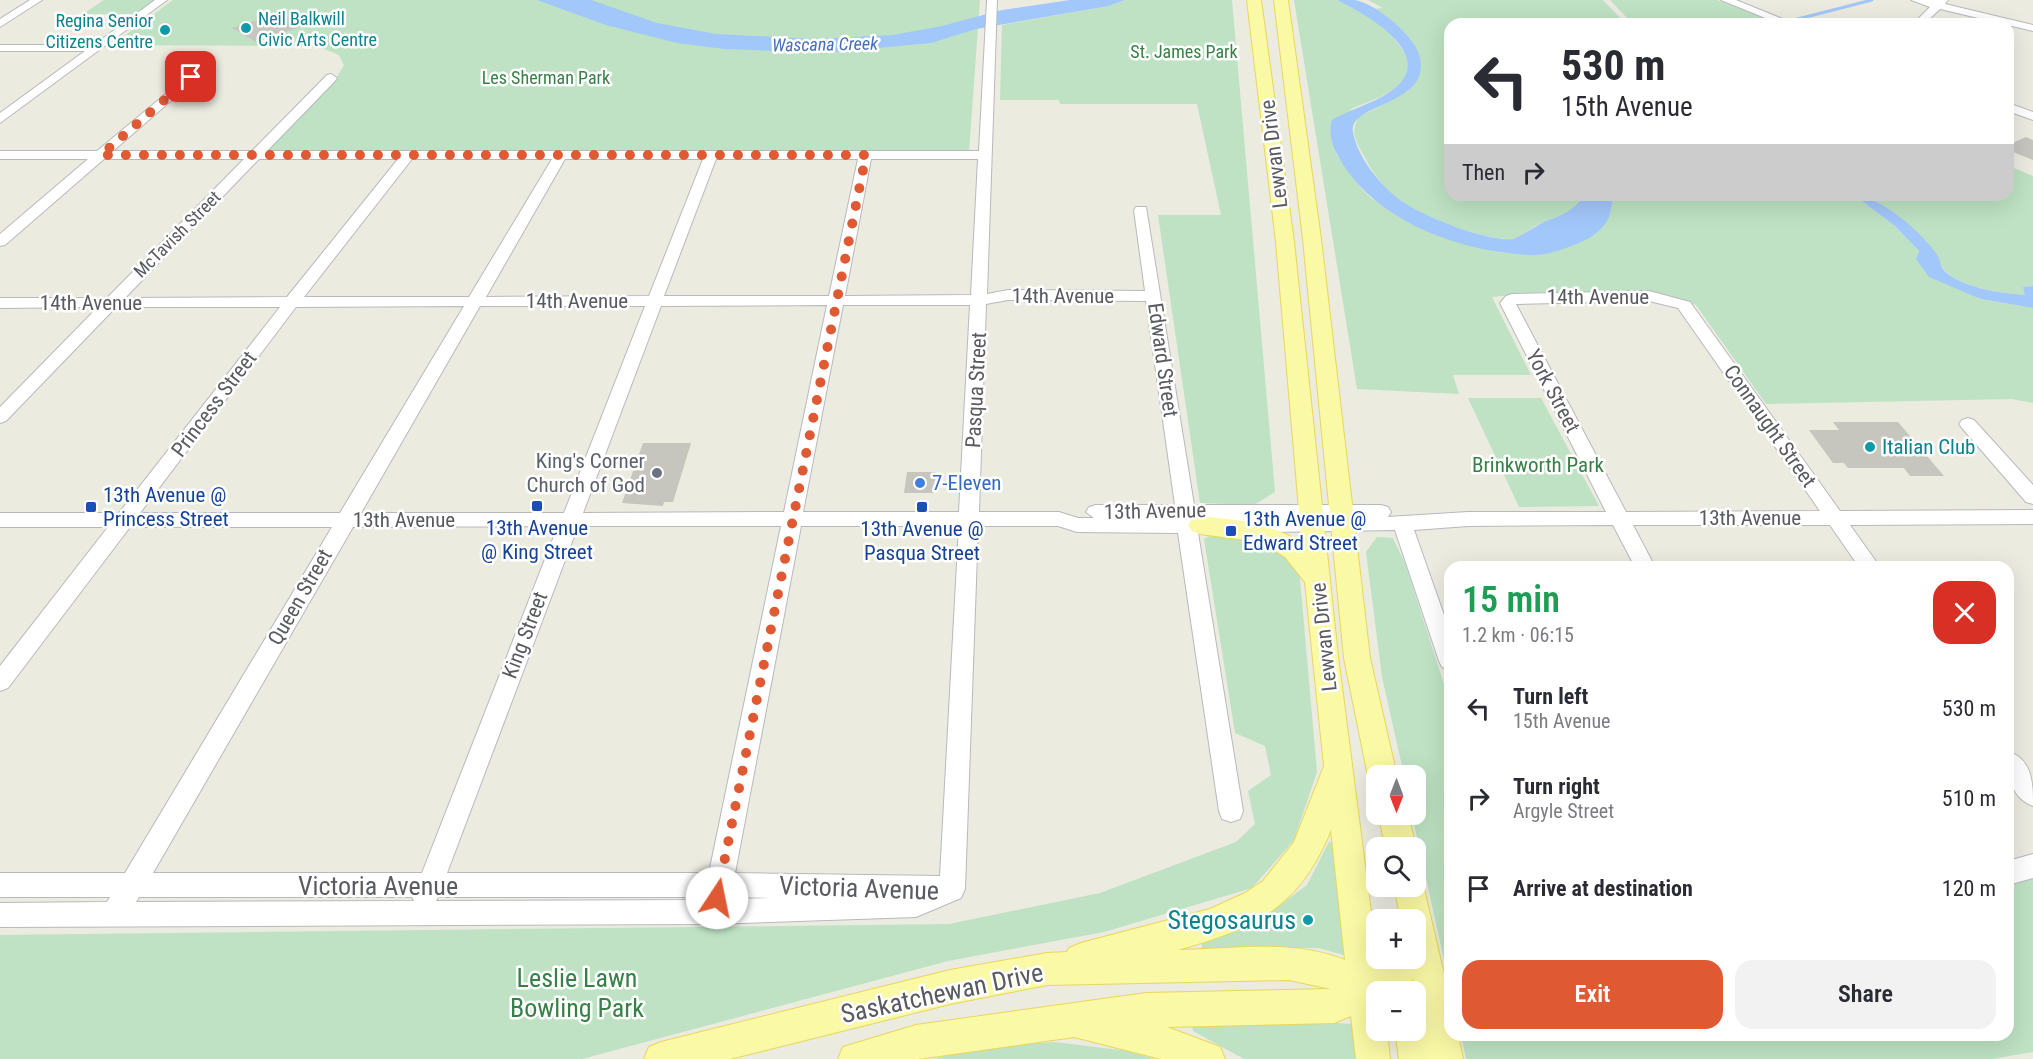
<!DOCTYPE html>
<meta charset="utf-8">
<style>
body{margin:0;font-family:"Roboto Condensed",sans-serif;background:#f2f2f3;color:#2b2b33;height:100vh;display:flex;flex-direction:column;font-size:22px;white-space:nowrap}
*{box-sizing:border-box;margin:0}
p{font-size:20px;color:#7c7c81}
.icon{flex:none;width:33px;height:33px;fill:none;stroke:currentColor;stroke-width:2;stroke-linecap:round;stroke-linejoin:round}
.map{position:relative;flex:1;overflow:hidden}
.sheet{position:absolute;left:1444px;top:561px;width:570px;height:480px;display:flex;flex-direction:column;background:#fff;border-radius:18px;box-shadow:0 6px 24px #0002}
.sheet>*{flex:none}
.guide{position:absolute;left:1444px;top:18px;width:570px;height:183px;border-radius:18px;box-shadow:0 6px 24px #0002;background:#fff;color:#2b2b33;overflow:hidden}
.needle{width:39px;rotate:180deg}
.buttons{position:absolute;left:1366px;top:765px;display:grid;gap:12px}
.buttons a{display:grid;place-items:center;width:60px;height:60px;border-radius:12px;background:#fff;box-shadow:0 6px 24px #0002;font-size:30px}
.pin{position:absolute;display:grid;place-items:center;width:51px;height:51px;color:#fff;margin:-26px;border-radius:12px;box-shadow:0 3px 9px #0006}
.me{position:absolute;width:66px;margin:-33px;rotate:11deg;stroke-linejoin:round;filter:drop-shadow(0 0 4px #0008)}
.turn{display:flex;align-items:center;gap:21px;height:126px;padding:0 18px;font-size:27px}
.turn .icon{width:78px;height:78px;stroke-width:2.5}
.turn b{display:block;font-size:42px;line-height:51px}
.then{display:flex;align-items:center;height:57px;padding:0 18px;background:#0003;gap:12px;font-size:22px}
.round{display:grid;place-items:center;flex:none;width:63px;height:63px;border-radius:18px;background:#f2f2f3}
.summary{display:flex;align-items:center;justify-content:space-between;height:102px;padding:0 18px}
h1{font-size:36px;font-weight:600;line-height:45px;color:#1e9e55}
.cta{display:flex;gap:12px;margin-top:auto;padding:12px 18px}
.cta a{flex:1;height:69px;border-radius:18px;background:#df5933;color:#fff;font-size:24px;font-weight:600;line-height:69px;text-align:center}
.cta a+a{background:#f2f2f3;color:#2b2b33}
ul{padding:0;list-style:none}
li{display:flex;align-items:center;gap:18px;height:90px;padding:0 18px}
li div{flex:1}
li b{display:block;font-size:22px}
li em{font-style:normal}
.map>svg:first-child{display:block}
</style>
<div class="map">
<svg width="2033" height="1059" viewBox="0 0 2033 1059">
<rect width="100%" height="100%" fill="#ebebe0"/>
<g fill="#bee2c3">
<path d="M104,0h50l-18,14h-53z"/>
<path d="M173,0h807l-11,152 -707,1 75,-76 7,-12 -5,-10 -17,-7 -24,-2 -186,-1z"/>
<path d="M1125,0h107l43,492 -21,13 -54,-2 -42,-288h63l-24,-111h-137l-1,-4h-59l2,-75 107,-19z"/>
<path d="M1294,0c13,0 29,0 42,0 22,5 84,48 70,75 -10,19 -37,26 -55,34l-15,45 24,33 12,12 97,46 33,8 18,-1 9,3 17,-1 36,-12 26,-23 6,-24h240l41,31 24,25 -3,8 65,40 52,9v95l-21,-4 -246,5 -70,-99 -43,-13h-111l-50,5 39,78h-78l6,19 -102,-5z"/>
<path d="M1368,0h235l23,24h-176v171h134c-10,18 -26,22 -45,29 -9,4 -17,15 -27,15 -31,1 -96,-23 -119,-44 -13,-12 -22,-25 -30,-41 -8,-13 -13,-24 -4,-37l49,-26 11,-14 -33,-60 -13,-8 10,-1z"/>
<path d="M1610,0h107l63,24h-147z"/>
<path d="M2009,166l24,10v110l-10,1 3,8c-23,-2 -68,-7 -83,-27 -6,-7 -8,-17 -17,-27 -18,-18 -39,-32 -60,-46h142z"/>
<path d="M1468,398h73l58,108 -80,1z"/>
<path d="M1215,533c38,3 59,3 84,34l18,205 -23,68 -42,48 -148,44 -156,29 -366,98h-582v-124l949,-11 151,-31 136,-51 19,-18 -7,-33 23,-16 -6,-29 -30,-13 -31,-194z"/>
<path d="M1377,537l16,1 12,25 45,140v284l-38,-172 4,-1v-38l-12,-1 -22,-98 -16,-125z"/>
<path d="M1329,842h7l11,114 -28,-8 -117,1 -1,-9 56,-18 50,-37z"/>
<path d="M2033,878v174l-41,7h-526l-5,-24h547l1,-152z"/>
<path d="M1235,1017l118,7 3,35h-112l-51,-28 -2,-12z"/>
<path d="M1055,1042l73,9 26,8h-220l40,-11z"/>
</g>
<g fill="#a2c7fa">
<path d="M537,0h54l66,23 59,11 97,5 80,-4 49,-9 60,-16 68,-10h55l-16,6 -133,23 -45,14 -106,10 -100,-4 -48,-6 -71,-18z"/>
<path d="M1337,0c5,0 12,0 18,0 20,3 58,35 64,54 16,52 -71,48 -66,78 4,23 24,49 42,64 20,18 91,46 118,43 5,0 22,-13 31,-17 17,-6 30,-11 40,-27h30c-2,7 -3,15 -5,22 -6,14 -21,23 -35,28 -13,5 -29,11 -44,10 -66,-3 -148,-31 -186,-89 -9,-14 -17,-30 -12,-46 20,-12 48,-18 65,-34 38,-34 -35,-74 -60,-86z"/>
<path d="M1854,195c25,0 70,39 84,61 2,3 2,9 5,13 16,19 59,24 82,26l-2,-8 10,-1v22l-52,-9 -52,-22 -13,-18 3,-8 -24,-25z"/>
</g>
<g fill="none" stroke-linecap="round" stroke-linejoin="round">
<path stroke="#a2c7fa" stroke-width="3" d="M1790,21l82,-21"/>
</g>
<g fill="#c6c5be">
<path d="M280,13l23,13 -47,16 -24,-14z"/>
<path d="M2026,137l7,3v20l-25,-10v-5z"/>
<path d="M1833,422h65l46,54h-34l-6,-8h-56l-4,-5h-11l-24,-33h30z"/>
<path d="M643,443h48l-18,59h-9l-1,4 -41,-3z"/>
<path d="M907,472h29l-2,21h-30z"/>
</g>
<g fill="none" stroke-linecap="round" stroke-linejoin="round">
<defs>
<g id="minor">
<path d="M30,0h12l-42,27v-8z"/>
<path d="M155,0h12l-167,123v-10l85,-62h-85v-6h94z"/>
<path d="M987,0h10l-10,294 21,-4 137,1 -11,-81 2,-3h10l48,298h187l7,2 3,5 -3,5 80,-5h138l-106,-209 6,-7 6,-2 137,-3 41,11 150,209 193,-1v14l-183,1 30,42h-21l-29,-42h-197l22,42h-20l-22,-42 -145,1 -54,4 36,102v38l-8,-3 -3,-6 -44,-131 -197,3 45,278 -3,8 -9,3 -9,-3 -3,-8 -41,-278 -101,-1 -19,-6h-80l-13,363 -4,9 -45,19 -202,7 -714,3v-24l107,-1 3,-5h-110v-24h125l207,-346h-202l-122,161 -8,3v-25l108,-139h-108v-14h119l161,-206h-164l-110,114 -6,2v-16l98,-100 -98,1v-10h107l137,-139h-140l-99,86 -5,1v-12l88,-75h-88v-8h97l94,-78 4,1v6l-82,71h139l75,-76 4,-1 6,4 -2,3 -68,70h712zM259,159h139l-111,138 -162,1zM412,159h140l-83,138h-165zM565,159h138l-54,137 -163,1zM716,159h142l-29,137h-165zM871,159h107l-7,136 -126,1zM1008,300l138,1 29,204h-79l-7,2 -3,5 8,6h-16l-19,-6h-80l7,-208zM1649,301l29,7 142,203 -194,1 -110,-208zM827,305l-43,207 -201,1 78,-207zM843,305h127l-11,207h-156zM464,306l-124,207h-200l156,-206zM480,306h165l-81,207h-203zM558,526l-136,347h-269l200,-346zM578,526h203l-72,347h-262zM801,526h158l-19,350 -205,-3zM139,897h273l2,4 -278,1zM438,897h266l1,3 -269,1zM730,897l41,1 -42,1z"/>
<path d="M1721,0h15l59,24h-15z"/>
<path d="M1911,0h37l-3,4 88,21v6l-93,-22 -16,15h-11l17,-17z"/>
<path d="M2008,103l25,9v8l-25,-9z"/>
<path d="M1968,418l6,2 59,65v19l-7,-2 -64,-74 -3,-4 3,-4z"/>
<path d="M2008,751c25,9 25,33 25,55 -24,-9 -25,-33 -25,-55z"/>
<path d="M2033,854v24l-25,7v-24z"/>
</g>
<g id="major">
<path d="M1247,0h14l33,242 44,414 40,310 9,-8h29v-38h-15l-7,-34h22v-12l5,2 29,124v35h8l5,24h-64l-4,-29h21v-16l4,2 -7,-37c-9,14 -21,13 -36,13v38h10l3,29h-34l-5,-43 -17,7 -167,4 53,20 5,12h-64l-87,-22 -156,22h-80l5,-12 73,-22 230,-32 185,-4 -42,-9 -242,5 -97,19 -220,55h-86l5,-12 12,-5 289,-72 97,-17 20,-1 2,-4 12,-5 129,-34 35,-16 18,-12 31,-39 30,-76 -19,-184 -20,-25 -25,-15 -60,-8 -8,-3 -4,-6 4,-6 8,-3c37,4 72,6 102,28l-26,-302zM1331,830l14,130c-51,-21 -113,-11 -167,-10 78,-22 121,-42 153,-120z"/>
<path d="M1274,0h14l33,239 49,419 27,118h-20v11l-4,-2 -5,-9 -24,-118 -41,-419z"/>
<path d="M1378,814h30l8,34v1l-30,-1z"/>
</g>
</defs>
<use href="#minor" stroke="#b8b9bf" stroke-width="2"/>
<use href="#major" stroke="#e9d65c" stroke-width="2"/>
<use href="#minor" fill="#fff" fill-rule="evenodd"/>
<use href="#major" fill="#faf9a6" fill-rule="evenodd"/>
</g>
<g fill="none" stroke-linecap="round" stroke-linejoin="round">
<path stroke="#df5933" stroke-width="10" stroke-dasharray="0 18" d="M191,77l-90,78h765l-149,743"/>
</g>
<g fill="#0f9aa8" stroke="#fff" stroke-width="2">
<circle cx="246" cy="28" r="6"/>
<circle cx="165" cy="30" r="6"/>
<circle cx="1870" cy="447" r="6"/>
<circle cx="1308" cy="920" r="6"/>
</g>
<circle fill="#6b7280" stroke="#fff" stroke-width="2" cx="657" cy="473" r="6"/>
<circle fill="#3f7fe0" stroke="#fff" stroke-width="2" cx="920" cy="483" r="6"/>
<g fill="#1a4fb4" stroke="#fff" stroke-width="2">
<rect x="531" y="500" width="12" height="12" rx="3"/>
<rect x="85" y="501" width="12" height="12" rx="3"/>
<rect x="916" y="501" width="12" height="12" rx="3"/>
<rect x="1225" y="525" width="12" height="12" rx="3"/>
</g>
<g text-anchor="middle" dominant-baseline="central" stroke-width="5" stroke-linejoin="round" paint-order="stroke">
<g font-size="18" fill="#0d838f" stroke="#fff" text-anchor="start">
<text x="258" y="18">Neil Balkwill<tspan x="258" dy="21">Civic Arts Centre</tspan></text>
<text x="153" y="20" text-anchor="end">Regina Senior<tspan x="153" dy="21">Citizens Centre</tspan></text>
</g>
<g font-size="18" font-style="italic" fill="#466ebb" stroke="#fff">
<text transform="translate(825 44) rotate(-1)">Wascana Creek</text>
</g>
<g font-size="18" fill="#388146" stroke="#fff">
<text x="1184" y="51">St. James Park</text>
<text x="546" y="77">Les Sherman Park</text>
</g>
<g font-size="18" fill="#595b61" stroke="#fff">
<text transform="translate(177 234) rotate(-45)">McTavish Street</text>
</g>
<g font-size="21" fill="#595b61" stroke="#fff">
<text transform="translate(1274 154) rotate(-97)">Lewvan Drive</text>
<text x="1063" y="296">14th Avenue</text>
<text x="1598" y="297">14th Avenue</text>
<text x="577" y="301">14th Avenue</text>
<text x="91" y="303">14th Avenue</text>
<text transform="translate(1163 360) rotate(82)">Edward Street</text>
<text transform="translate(976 390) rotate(-87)">Pasqua Street</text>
<text transform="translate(1553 391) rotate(62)">York Street</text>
<text transform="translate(214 404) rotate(-53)">Princess Street</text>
<text transform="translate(1770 426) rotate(55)">Connaught Street</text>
<text transform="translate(1155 511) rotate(-1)">13th Avenue</text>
<text x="1750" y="518">13th Avenue</text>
<text x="404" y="520">13th Avenue</text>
<text transform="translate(300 597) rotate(-60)">Queen Street</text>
<text transform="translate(525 635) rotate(-69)">King Street</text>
<text transform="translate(1324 637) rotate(-96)">Lewvan Drive</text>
</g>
<g font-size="21" fill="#0d838f" stroke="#fff" text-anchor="start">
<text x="1882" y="447">Italian Club</text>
</g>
<g font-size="21" fill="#5b616d" stroke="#fff" text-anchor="end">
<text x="645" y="461">King's Corner<tspan x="645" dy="24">Church of God</tspan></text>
</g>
<g font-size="21" fill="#388146" stroke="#fff">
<text x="1538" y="465">Brinkworth Park</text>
</g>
<g font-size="21" fill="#366cbe" stroke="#fff" text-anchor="start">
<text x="932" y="483">7-Eleven</text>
</g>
<g font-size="21" fill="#164399" stroke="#fff" text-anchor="start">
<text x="103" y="495">13th Avenue @<tspan x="103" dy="24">Princess Street</tspan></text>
<text x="1243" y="519">13th Avenue @<tspan x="1243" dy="24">Edward Street</tspan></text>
<text x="537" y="528" text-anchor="middle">13th Avenue<tspan x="537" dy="24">@ King Street</tspan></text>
<text x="922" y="529" text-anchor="middle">13th Avenue @<tspan x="922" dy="24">Pasqua Street</tspan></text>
</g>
<g font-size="26" fill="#595b61" stroke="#fff">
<text x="378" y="886">Victoria Avenue</text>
<text transform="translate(859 888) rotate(2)">Victoria Avenue</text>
<text transform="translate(942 993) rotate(-12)">Saskatchewan Drive</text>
</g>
<g font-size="26" fill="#0d838f" stroke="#fff" text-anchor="end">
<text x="1296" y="920">Stegosaurus</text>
</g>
<g font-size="26" fill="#388146" stroke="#fff">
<text x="577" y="978">Leslie Lawn<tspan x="577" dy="30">Bowling Park</tspan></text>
</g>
</g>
</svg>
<div class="buttons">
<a><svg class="needle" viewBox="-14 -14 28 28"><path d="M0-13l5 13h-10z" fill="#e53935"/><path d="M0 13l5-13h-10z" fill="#7c7c81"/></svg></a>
<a><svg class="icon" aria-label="search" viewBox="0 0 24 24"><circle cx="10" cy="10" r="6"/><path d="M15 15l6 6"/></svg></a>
<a>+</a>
<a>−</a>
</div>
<div class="pin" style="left:191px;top:77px;background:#d93025"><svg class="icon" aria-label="arrive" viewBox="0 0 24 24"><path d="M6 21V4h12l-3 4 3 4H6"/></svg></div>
<svg class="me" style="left:717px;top:898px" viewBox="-20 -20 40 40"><circle r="19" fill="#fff"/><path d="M0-13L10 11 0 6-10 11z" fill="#df5933"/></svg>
<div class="guide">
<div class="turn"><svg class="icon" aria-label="left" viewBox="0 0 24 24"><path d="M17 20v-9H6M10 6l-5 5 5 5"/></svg><div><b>530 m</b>15th Avenue</div></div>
<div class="then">Then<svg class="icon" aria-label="right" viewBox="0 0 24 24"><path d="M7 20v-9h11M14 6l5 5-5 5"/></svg></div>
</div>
<section class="sheet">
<div class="summary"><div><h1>15 min</h1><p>1.2 km · 06:15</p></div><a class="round" style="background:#d93025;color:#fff"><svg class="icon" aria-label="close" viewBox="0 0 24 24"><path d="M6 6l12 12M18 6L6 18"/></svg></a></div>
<ul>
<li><svg class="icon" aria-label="left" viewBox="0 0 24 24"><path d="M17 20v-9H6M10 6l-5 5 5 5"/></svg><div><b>Turn left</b><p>15th Avenue</p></div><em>530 m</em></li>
<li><svg class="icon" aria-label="right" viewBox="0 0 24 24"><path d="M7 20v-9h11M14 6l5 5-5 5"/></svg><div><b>Turn right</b><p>Argyle Street</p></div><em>510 m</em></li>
<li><svg class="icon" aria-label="arrive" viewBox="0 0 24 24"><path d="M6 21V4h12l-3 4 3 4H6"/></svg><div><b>Arrive at destination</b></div><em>120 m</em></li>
</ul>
<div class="cta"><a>Exit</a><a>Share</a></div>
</section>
</div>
